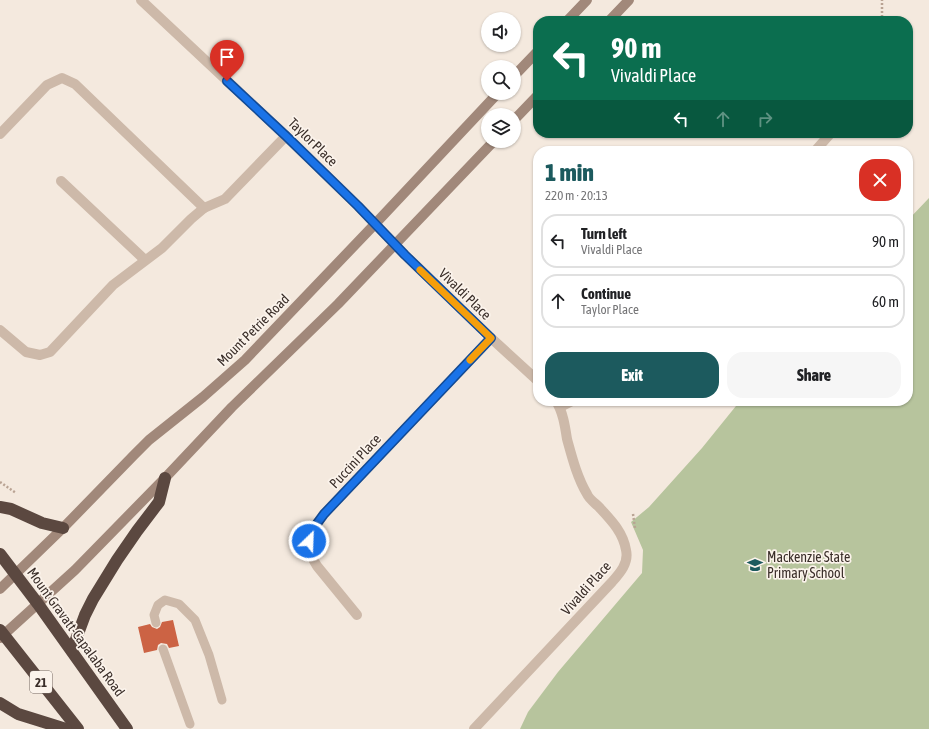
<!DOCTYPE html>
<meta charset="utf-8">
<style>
body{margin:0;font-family:"Asap Condensed",sans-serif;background:#f6f6f6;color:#202124;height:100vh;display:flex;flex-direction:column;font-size:15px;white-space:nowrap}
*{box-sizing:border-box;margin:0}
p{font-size:13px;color:#757577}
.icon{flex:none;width:22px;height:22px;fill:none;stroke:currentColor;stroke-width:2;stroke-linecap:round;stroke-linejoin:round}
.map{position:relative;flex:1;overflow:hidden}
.details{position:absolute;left:533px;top:146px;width:380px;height:260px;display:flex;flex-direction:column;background:#fff;border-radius:16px;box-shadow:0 1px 3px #0004}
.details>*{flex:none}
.banner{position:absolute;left:533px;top:16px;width:380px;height:122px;border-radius:16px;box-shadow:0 1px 3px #0004;background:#0b6e4f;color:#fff;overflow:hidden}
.tools{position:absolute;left:481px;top:12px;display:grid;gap:8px}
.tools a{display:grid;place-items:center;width:40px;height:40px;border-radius:50%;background:#fff;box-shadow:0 1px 3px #0004;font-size:20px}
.pin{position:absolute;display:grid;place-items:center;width:34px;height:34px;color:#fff;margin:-41px -17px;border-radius:50% 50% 50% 0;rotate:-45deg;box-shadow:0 0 4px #0007}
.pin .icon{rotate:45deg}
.me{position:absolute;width:44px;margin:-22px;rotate:24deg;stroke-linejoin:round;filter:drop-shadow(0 0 3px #0008)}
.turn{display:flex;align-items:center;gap:14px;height:84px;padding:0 12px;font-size:18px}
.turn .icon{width:52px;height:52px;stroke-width:2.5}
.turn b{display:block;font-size:28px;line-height:34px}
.lanes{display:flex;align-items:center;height:38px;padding:0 12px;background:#0003;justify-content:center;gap:20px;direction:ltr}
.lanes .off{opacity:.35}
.round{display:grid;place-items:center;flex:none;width:42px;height:42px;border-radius:16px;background:#f6f6f6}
.overview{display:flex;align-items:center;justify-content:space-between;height:68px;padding:0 12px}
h1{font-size:24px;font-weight:800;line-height:30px;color:#1c5a5e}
.cta{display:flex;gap:8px;margin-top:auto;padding:8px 12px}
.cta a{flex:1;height:46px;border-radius:16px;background:#1c5a5e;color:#fff;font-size:16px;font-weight:800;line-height:46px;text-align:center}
.cta a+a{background:#f6f6f6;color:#202124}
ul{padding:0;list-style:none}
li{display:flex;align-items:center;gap:12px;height:54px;margin:0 8px 6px;padding:0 4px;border:2px solid #e0e0e0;border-radius:16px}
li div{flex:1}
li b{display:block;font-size:15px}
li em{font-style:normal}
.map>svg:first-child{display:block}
</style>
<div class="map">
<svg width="929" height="729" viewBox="0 0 929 729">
<rect width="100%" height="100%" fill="#f4e9de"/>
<path fill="#b7c49d" d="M929,198v531h-409l8,-17 30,-40 84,-99 1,-23 -12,-28 18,-15 53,-59 38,-47h168v-181z"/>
<path fill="#cc6344" d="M173,620l6,26 -10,2 -2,-4 -6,-1 -3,2 -1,5 -13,3 -6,-26 12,-3 2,3 5,2 3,-2 2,-5z"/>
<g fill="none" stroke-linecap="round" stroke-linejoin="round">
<g stroke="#b9a393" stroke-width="2.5" stroke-dasharray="2 2" stroke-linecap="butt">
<path d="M882,21v-21"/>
<path d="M0,482l16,11"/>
<path d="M633,514l2,14"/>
</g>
<g stroke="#cdb9a9" stroke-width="9">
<path d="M156,623l-2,-8 4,-10 7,-5 14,4 16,16 14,35 13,45"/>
<path d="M163,649l27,75"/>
</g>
<g stroke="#cdb9a9" stroke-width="10">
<path d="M141,0l145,136 72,70 47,49 86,83 47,43"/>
<path d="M0,134l47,-49 15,-7 13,6 129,124"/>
<path d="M815,151l16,-18"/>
<path d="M61,181l84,79"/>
<path d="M0,330l26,22 14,3 10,-3 63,-67 49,-37 29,-29 13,-11 21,-9 61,-63"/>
<path d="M560,407l12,-6"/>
<path d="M357,615l-40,-49 -7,-12 -1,-13 4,-12 11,-15 167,-176"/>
<path d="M474,729l138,-147c8,-9 17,-19 14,-32 -3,-18 -15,-30 -27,-43 -4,-4 -10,-8 -12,-13 -10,-17 -15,-37 -20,-55 -2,-13 -4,-27 -11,-38"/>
</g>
<g stroke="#a1887a" stroke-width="10">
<path d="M567,21l20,-21"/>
<path d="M609,21l20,-21"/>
<path d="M514,76l24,-25"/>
<path d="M514,120l24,-25"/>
<path d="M0,589l63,-61 71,-73 15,-15 54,-43 42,-37 130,-136 123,-131"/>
<path d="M0,638l75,-68 90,-92 67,-71 106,-103 156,-163"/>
</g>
<g stroke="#5b4840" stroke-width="12">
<path d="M0,507l11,2 31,14 21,5"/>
<path d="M0,554l38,50 89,125"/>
<path d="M0,630l78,99"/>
<path d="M72,650l13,-35 8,-16 24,-39 20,-29 22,-29 6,-24"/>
<path d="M0,703l18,11 48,15"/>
</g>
</g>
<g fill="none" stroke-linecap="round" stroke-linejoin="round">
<defs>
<path id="route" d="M227,81l59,55 72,70 47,49 86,83 -167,176 -11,15 -4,12"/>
</defs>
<use href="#route" stroke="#114b97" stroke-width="10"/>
<use href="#route" stroke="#1a73e8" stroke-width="7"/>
<path stroke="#f59e0b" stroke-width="7" d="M420,270l71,68 -21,22"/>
</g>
<defs>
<symbol id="school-bare" viewBox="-9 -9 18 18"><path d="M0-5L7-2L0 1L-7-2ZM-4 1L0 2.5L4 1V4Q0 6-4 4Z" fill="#1c5a5e" stroke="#fbf3eb" stroke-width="2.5" paint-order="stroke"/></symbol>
</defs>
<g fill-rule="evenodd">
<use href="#school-bare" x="744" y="554" width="22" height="22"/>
</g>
<g text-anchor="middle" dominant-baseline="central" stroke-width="3.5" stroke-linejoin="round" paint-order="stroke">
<rect fill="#fbf3eb" stroke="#746963" stroke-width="1" x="30" y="671" width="22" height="22" rx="3"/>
<g font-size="13" font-weight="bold" fill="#3a2e29">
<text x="41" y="682">21</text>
</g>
<g font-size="14" fill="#3a2e29" stroke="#fbf3eb">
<text transform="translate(313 142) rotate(44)">Taylor Place</text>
<text transform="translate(465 294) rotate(44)">Vivaldi Place</text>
<text transform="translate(253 330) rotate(-45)">Mount Petrie Road</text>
<text transform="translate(355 461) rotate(-47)">Puccini Place</text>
<text transform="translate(586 588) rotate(-48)">Vivaldi Place</text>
<text transform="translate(76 632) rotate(54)">Mount Gravatt-Capalaba Road</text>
</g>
<g font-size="14" fill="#3a2e29" stroke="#fbf3eb" text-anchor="start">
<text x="767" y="557">Mackenzie State<tspan x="767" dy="16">Primary School</tspan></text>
</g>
</g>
</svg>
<div class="tools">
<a><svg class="icon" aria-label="sound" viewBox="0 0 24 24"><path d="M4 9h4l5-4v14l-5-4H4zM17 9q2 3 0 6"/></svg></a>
<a><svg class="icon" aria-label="search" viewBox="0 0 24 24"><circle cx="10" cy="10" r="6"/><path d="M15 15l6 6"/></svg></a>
<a><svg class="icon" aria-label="layers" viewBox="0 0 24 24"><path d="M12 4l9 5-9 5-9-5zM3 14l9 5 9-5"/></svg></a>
</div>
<div class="pin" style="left:227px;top:81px;background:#d93025"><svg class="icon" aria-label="arrive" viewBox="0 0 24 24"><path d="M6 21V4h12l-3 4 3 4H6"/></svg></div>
<svg class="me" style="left:309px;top:541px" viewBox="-20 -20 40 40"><circle r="17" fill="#1a73e8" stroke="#fff" stroke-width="3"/><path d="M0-11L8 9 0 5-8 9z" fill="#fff"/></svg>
<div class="banner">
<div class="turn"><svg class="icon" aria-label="left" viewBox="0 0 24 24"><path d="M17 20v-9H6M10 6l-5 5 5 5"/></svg><div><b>90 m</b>Vivaldi Place</div></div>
<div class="lanes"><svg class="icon" aria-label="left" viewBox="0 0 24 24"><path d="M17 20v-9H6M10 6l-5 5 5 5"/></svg><svg class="icon off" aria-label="ahead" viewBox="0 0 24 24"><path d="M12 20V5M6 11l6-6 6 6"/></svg><svg class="icon off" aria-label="right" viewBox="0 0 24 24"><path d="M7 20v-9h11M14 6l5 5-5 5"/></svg></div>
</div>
<section class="details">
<div class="overview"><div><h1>1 min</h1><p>220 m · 20:13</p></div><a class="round" style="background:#d93025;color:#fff"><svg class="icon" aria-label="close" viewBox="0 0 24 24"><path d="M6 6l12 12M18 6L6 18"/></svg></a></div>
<ul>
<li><svg class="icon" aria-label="left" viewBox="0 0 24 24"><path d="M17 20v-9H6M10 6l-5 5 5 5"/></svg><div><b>Turn left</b><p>Vivaldi Place</p></div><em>90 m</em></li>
<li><svg class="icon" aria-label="ahead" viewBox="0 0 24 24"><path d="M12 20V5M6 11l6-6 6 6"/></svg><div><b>Continue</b><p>Taylor Place</p></div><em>60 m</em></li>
</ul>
<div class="cta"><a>Exit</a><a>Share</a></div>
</section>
</div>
